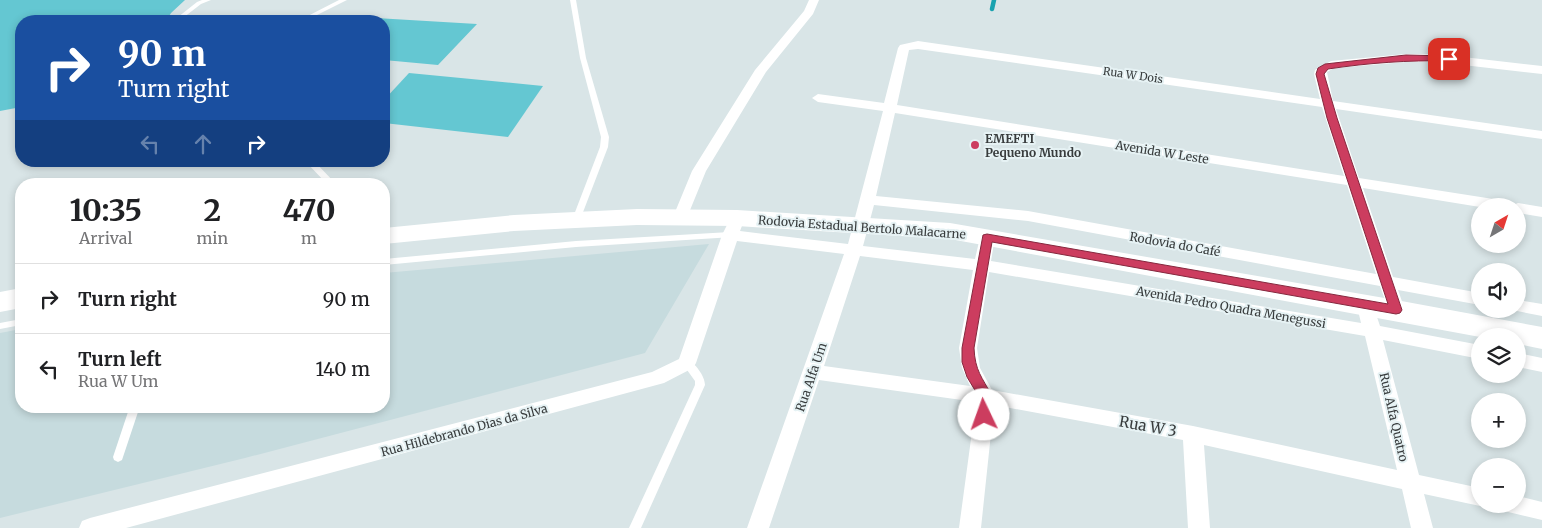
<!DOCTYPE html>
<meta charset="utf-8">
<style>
body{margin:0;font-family:Merriweather,serif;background:#f2f2f2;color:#202124;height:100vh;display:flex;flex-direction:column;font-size:19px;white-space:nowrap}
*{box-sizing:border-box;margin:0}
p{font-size:16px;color:#757577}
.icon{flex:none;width:28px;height:28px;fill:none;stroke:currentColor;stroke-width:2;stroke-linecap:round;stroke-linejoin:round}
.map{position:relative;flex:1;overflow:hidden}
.panel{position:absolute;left:15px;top:178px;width:375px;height:235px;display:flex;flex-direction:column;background:#fff;border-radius:20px;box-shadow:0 2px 8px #0003}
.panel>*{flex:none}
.hud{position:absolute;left:15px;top:15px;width:375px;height:152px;border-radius:20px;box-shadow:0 2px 8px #0003;background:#1a4fa0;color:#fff;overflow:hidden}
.needle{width:32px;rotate:39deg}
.controls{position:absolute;left:1471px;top:198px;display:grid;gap:10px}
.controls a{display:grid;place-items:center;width:55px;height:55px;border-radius:50%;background:#fff;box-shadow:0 2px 8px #0003;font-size:25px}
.pin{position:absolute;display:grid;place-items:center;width:42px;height:42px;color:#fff;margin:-21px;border-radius:10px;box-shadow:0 2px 8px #0006}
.me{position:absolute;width:55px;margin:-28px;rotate:357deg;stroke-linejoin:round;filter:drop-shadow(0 0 4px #0008)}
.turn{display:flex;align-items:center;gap:18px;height:105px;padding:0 20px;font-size:22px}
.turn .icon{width:65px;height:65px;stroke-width:2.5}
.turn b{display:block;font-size:35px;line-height:42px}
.lanes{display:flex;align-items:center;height:48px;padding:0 20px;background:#0003;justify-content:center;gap:25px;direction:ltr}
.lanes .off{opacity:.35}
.eta{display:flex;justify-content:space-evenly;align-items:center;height:85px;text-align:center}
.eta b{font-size:30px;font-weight:700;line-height:35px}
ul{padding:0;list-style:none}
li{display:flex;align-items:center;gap:15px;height:70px;padding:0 20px;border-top:1px solid #e0e0e0}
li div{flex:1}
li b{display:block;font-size:19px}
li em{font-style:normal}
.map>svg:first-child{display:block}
</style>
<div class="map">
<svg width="1542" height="528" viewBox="0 0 1542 528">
<rect width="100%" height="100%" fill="#d9e5e7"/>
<path fill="#c6dbde" d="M709,244l-64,109 -400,105 -245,60v-185l21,-4v77h363v-133z"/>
<g fill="#64c7d2">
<path d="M0,0h185l-14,13 -5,8h-145v86l-21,4z"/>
<path d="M359,17l118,7 -39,41 -54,-5v-39h-30z"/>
<path d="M409,73l134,13 -35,51 -124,-14v-23z"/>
</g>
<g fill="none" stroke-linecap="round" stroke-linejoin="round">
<path stroke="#19a2af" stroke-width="4.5" d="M992,9l2,-9"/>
<g fill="#fff" fill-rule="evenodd">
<path d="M202,0h9l-10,4 -22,17h-6l24,-19z"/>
<path d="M339,0h8l-42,21h-7z"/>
<path d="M570,0h6l10,58 23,79 -1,10 -28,73 -4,3 -4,-3 28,-73 1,-10 -21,-79z"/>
<path d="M305,161h9l22,23h-9z"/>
<path d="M730,232l3,1 1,2 -1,2 -157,10 -192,18v-6l192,-18z"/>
<path d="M21,319v6l-21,4v-6z"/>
<path d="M687,359c8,4 18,17 18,26l-64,143h-12l66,-143v-4l-13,-18 2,-3z"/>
<path d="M130,406h10l-18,54 -4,2 -4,-2 -1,-3z"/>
</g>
<g fill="#fff" fill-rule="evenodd">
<path d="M809,0h10l-6,14 -47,58 -60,99 -20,49h-10l-3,-3 19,-46 63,-101 49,-59z"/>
<path d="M918,41l402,58 -6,-25 1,-4 16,-9 75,-7h31l105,12v8l-105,-12h-31l-72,6 -7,4 6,29 209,30v8l-206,-30 23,69 147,23 7,4 5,-2 24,4v10l-24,-4v-7l-38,1 -117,-19 30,89 87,16v12l-82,-15 7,20 -3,4 -6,2 -6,-2 -10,-28 -352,-65 -154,-16 -11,41 112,13 6,-26 6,-1 6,1 2,4 -4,24 370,62 -4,-17 3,-4 6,-2 6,2 8,24 100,19v14l-97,-19 36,135 61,13v16h7l-7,2 -56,-12 9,34h-22l-9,-39 -198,-44 6,83h-22l-5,-88 -189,-35 -13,123h-22l17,-126 -157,-22 -50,148h-22l97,-274 -107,-13 -41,122 -3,5 -29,15 -538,145h-47l3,-7 8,-3 562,-146 27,-13 43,-124 10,-20h10l3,3 -5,13 108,13 35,-133 -65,-9 -6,-4 6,-4 66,9 14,-55 2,-3zM918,49l404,58 22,69 -447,-71 12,-55zM895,113l452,72 29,89 -348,-63 -152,-15zM860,256l113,14 -14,78 3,20 8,18 -146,-20zM989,272l376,64 32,134 -204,-44 -201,-36 -12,-22 -3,-20z"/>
<path d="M1518,300l24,4v12l-30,-6 -1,-1h7z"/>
<path d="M1518,353l24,5v14l-24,-5z"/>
<path d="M1518,496l24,6v18l-38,-9 -3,-7h17z"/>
</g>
<g fill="#fff" fill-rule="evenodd">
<path d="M637,209l100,1 213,13 446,77 146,27v22l-24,-5v-8l-38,1 -530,-98 -213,-13 -100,-1 -123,6 -130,13v-16l130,-13z"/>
<path d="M21,288v20l-21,4v-20z"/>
</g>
</g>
<path fill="#cc3d5f" stroke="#85283e" d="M1406,55l43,1 4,3 -4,2c-41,-1 -81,2 -121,8l-4,5 13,44 65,192 -2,3 -4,1 -404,-72 -18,106c1,23 8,29 18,48l-4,23 -4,2 -5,-2 -2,-4 2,-18 -12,-20 -5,-15v-14l21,-113 4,-1 401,70 -61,-186 -11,-44 2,-6 7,-4z"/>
<circle fill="#cc3d5f" stroke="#e6f2f4" stroke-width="2" cx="975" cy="145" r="5"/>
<g text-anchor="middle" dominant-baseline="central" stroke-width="4" stroke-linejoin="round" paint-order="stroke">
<g font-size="11" fill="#383c3d" stroke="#e6f2f4">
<text transform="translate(1133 75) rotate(8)">Rua W Dois</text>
</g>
<g font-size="12" font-weight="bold" fill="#383c3d" stroke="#e6f2f4" text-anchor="start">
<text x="985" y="138">EMEFTI<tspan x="985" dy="14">Pequeno Mundo</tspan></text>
</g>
<g font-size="12" fill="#383c3d" stroke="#e6f2f4">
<text transform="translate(1162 152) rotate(9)">Avenida W Leste</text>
<text transform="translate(862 227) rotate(4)">Rodovia Estadual Bertolo Malacarne</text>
<text transform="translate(1175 244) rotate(10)">Rodovia do Café</text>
<text transform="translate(1231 307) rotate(10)">Avenida Pedro Quadra Menegussi</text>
<text transform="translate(811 377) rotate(-71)">Rua Alfa Um</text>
<text transform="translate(1394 417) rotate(77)">Rua Alfa Quatro</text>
<text transform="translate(464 430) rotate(-15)">Rua Hildebrando Dias da Silva</text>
</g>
<g font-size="15" fill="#383c3d" stroke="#e6f2f4">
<text transform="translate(1148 426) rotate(10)">Rua W 3</text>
</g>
</g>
</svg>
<div class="controls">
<a><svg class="needle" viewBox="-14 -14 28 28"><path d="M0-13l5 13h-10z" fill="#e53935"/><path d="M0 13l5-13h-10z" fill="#757577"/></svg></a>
<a><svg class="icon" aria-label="sound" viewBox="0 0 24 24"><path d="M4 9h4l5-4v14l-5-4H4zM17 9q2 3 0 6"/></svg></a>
<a><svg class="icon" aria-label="layers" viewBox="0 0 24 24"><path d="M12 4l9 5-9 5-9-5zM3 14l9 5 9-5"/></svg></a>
<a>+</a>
<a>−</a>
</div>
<div class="pin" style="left:1449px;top:59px;background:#d93025"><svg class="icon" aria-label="arrive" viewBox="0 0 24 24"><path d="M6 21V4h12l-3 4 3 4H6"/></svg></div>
<svg class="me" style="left:984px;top:415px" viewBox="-20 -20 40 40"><circle r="19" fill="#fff"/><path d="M0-13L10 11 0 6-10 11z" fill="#cc3d5f"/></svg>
<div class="hud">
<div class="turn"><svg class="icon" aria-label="right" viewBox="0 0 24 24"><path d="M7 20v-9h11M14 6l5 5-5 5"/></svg><div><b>90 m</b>Turn right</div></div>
<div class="lanes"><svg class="icon off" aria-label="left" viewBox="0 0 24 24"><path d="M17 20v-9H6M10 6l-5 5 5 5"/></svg><svg class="icon off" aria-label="ahead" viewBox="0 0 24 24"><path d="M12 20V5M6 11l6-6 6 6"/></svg><svg class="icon" aria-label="right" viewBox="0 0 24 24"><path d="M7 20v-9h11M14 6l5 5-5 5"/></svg></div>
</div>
<section class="panel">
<div class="eta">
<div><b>10:35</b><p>Arrival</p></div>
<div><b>2</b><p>min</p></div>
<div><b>470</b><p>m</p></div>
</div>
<ul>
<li><svg class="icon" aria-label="right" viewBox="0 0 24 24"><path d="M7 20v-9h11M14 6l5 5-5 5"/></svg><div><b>Turn right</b></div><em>90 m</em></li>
<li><svg class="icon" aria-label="left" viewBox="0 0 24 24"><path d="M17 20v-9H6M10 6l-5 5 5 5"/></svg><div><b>Turn left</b><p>Rua W Um</p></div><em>140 m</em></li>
</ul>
</section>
</div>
